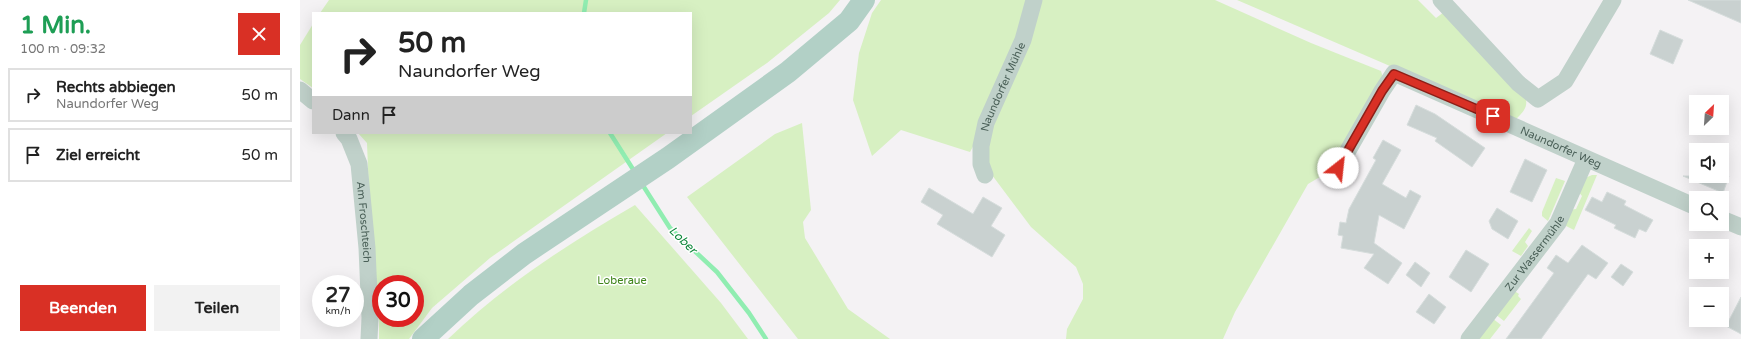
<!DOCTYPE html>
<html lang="de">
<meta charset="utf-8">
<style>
body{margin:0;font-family:"Varela Round",sans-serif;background:#f2f2f2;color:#222;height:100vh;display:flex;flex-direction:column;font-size:15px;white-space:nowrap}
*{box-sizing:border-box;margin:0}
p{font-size:13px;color:#767676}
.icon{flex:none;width:22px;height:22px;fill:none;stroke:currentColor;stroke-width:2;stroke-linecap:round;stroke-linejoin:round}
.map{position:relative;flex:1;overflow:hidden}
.details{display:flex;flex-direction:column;background:#fff;width:300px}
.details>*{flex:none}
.banner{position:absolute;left:12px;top:12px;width:380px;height:122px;border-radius:0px;box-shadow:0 4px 16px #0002;background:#fff;color:#222;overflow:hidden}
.needle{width:26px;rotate:25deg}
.tools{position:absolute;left:1389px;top:95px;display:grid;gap:8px}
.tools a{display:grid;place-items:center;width:40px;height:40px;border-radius:0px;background:#fff;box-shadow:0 4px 16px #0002;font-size:20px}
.speed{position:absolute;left:12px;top:275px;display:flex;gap:8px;font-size:20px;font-weight:700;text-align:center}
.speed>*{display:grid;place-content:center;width:52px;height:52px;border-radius:50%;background:#fff;box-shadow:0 4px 16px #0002;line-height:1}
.speed small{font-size:10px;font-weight:400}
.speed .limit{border:6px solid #d22;background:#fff;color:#111}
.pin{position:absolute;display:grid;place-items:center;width:34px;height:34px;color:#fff;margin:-17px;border-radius:8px;box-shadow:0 2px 6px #0006}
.me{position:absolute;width:44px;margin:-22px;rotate:29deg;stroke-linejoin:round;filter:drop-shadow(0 0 3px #0008)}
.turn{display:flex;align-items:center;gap:14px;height:84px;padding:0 20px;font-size:18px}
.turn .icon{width:52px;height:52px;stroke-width:2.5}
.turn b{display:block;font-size:28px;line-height:34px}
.then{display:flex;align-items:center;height:38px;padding:0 20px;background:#0003;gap:8px;font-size:15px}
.round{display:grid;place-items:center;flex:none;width:42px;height:42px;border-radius:0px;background:#f2f2f2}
.headline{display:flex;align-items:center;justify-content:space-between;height:68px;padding:0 20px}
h1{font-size:24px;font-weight:700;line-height:30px;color:#1e9e55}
.button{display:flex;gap:8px;margin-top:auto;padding:8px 20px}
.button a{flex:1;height:46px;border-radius:0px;background:#d93025;color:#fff;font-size:16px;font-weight:700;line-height:46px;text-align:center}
.button a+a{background:#f2f2f2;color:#222}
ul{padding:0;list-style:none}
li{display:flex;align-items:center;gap:12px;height:54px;margin:0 8px 6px;padding:0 12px;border:2px solid #e0e0e0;border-radius:0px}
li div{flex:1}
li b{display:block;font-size:15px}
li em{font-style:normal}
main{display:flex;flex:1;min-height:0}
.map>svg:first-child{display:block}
</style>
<main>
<section class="details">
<div class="headline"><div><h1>1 Min.</h1><p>100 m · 09:32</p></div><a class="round" style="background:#d93025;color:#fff"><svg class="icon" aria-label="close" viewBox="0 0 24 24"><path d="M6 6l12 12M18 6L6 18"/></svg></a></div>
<ul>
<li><svg class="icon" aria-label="right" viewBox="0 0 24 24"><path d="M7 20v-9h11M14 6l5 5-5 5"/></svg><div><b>Rechts abbiegen</b><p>Naundorfer Weg</p></div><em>50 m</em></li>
<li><svg class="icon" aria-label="arrive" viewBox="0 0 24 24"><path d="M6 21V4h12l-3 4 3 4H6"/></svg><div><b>Ziel erreicht</b></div><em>50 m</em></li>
</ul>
<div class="button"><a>Beenden</a><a>Teilen</a></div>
</section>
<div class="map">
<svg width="1441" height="339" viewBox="0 0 1441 339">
<rect width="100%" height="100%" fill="#f4f2f4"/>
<g fill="#d7f0c2" fill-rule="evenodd">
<path d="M29,0h511l-11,13 -62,50 -76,53v-103h-371z"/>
<path d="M581,0h334l96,43 70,28 2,7 -53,93 -22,13 -73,128 -12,27h-157l1,-10 16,-30v-15l-7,-17 -45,-40 -42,-56 -3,-48 -16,29 -69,-22 -29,26 -19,-56 6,-47 13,-40z"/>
<path d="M937,0h181l18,18 8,-6 81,84c4,11 -2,16 -10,24z"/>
<path d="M13,24v64l-13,-9v-34z"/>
<path d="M502,123l9,87 -8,12 2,16 43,71 42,30h-92l-111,-142 88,-63z"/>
<path d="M58,133h309l-177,125 -58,50 -23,31h-30v-16l-10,-129 -2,-51zM81,284h34v34h-34z"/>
<path d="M1292,175h5l-23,55 -12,-6 6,-14 8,-1 6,-13 -5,-6 8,-12z"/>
<path d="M1256,178l9,3 -17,40 -6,-5v-4z"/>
<path d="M335,205l86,98 27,36h-300c55,-53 121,-96 187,-134z"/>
<path d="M1229,228l3,3 -7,11 3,4 -7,10 -9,-5z"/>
<path d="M1213,290l6,4 -1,2 3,3 -17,22 -9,-7z"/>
<path d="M1192,318l9,7 -11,14h-11z"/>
</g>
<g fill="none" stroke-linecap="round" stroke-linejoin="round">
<g stroke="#90edb1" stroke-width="4.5">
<path d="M284,13l2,-13"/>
<path d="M310,133l26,41"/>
<path d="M342,184l28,44 47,44 32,41 17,26"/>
</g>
</g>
<g fill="#c9d1d0" stroke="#d6dddc">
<path d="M1388,0h53v23z"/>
<path d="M1360,30l23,10 -10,24 -23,-10z"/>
<path d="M1116,105l19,9 50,34 -13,19 -37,-26 2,-3 -30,-13z"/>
<path d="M1083,140l18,10 -19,34 24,14 4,-8 11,6 -17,33 -25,-14 -5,28 28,20 -14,21 -24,-16 10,-14 -33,-6 2,-12 -5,-1 2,-13 6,1 3,-14 27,-49 -3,-2z"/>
<path d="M1225,159l22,11 -15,32 -22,-10z"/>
<path d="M1383,176h46l-6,17z"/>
<path d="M629,188l44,26 10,-17 19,11 -11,18 14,9 -13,22 -55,-33 6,-9 -22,-13z"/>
<path d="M1307,192l19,9 -2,4 29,15 -7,12 -7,-3 -4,9 -21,-10 2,-3 -31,-15 7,-13 10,5z"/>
<path d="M1197,208l21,13 -10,18 -16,-10 -3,-8z"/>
<path d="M1282,245l26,18 -12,16 -8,-5 -47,65h-35l48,-66 -7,-5 9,-13 12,8z"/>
<path d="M1166,250l23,14 -18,28 -22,-15z"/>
<path d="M1115,262l15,11 -9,14 -15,-12z"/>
<path d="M1321,264l12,8 -10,14 -12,-9z"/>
<path d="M1129,294l17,13 -12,17 -18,-12z"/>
<path d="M1441,297v37l-15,-8z"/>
</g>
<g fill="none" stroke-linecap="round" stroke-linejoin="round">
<g stroke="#c0d1ca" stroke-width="17">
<path d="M1141,0l77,83 20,16 27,-18 48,-81"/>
<path d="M0,90l13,11"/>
<path id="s1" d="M44,133l5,6 10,25 8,84 3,70 -1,21"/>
<path id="s2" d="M1038,168l44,-77 12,-18 302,134"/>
<path id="s3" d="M685,175l-4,-11v-18l5,-23 37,-83 11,-40"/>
<path d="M1422,219l19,8"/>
<path id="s4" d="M1169,339l89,-116 28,-64"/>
</g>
<path stroke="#b2d0c6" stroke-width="22" d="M123,339l48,-44 53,-41 144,-96 120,-86 61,-51 15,-21"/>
</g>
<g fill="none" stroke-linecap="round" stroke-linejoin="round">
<defs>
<path id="route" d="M1038,168l44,-77 12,-17 99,42"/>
</defs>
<use href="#route" stroke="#8d1f18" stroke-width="10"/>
<use href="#route" stroke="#d93025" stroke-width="7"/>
</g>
<g text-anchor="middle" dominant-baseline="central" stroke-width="3" stroke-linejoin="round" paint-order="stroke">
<g font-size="11" fill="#4a6058" stroke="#fff">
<text stroke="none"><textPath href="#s3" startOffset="93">Naundorfer Mühle</textPath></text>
<text stroke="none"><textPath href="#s2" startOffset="293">Naundorfer Weg</textPath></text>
<text stroke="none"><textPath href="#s1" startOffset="93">Am Froschteich</textPath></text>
<text stroke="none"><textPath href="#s4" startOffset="108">Zur Wassermühle</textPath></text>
</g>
<g font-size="11" fill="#3d8418" stroke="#fff">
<text x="322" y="280">Loberaue</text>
</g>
<g font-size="12" font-style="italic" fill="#0d883a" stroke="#fff">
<text transform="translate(383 240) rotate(44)">Lober</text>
</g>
</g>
</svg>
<div class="tools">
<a><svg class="needle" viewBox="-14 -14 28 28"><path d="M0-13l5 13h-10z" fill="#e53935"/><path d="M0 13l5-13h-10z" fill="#767676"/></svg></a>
<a><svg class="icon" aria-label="sound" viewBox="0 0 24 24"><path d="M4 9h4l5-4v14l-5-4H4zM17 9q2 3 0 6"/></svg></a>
<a><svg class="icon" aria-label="search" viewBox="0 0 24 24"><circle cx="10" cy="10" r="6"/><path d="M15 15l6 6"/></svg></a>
<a>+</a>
<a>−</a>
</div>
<div class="speed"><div>27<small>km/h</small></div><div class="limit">30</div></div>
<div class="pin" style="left:1193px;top:116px;background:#d93025"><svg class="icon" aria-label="arrive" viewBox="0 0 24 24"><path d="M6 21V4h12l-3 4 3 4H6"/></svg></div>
<svg class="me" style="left:1038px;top:168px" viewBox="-20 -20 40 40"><circle r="19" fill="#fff"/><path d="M0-13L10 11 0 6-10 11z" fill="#d93025"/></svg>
<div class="banner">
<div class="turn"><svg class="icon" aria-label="right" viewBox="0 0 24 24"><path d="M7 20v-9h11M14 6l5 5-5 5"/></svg><div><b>50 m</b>Naundorfer Weg</div></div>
<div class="then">Dann<svg class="icon" aria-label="arrive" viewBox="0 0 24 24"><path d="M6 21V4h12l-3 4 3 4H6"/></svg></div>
</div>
</div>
</main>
